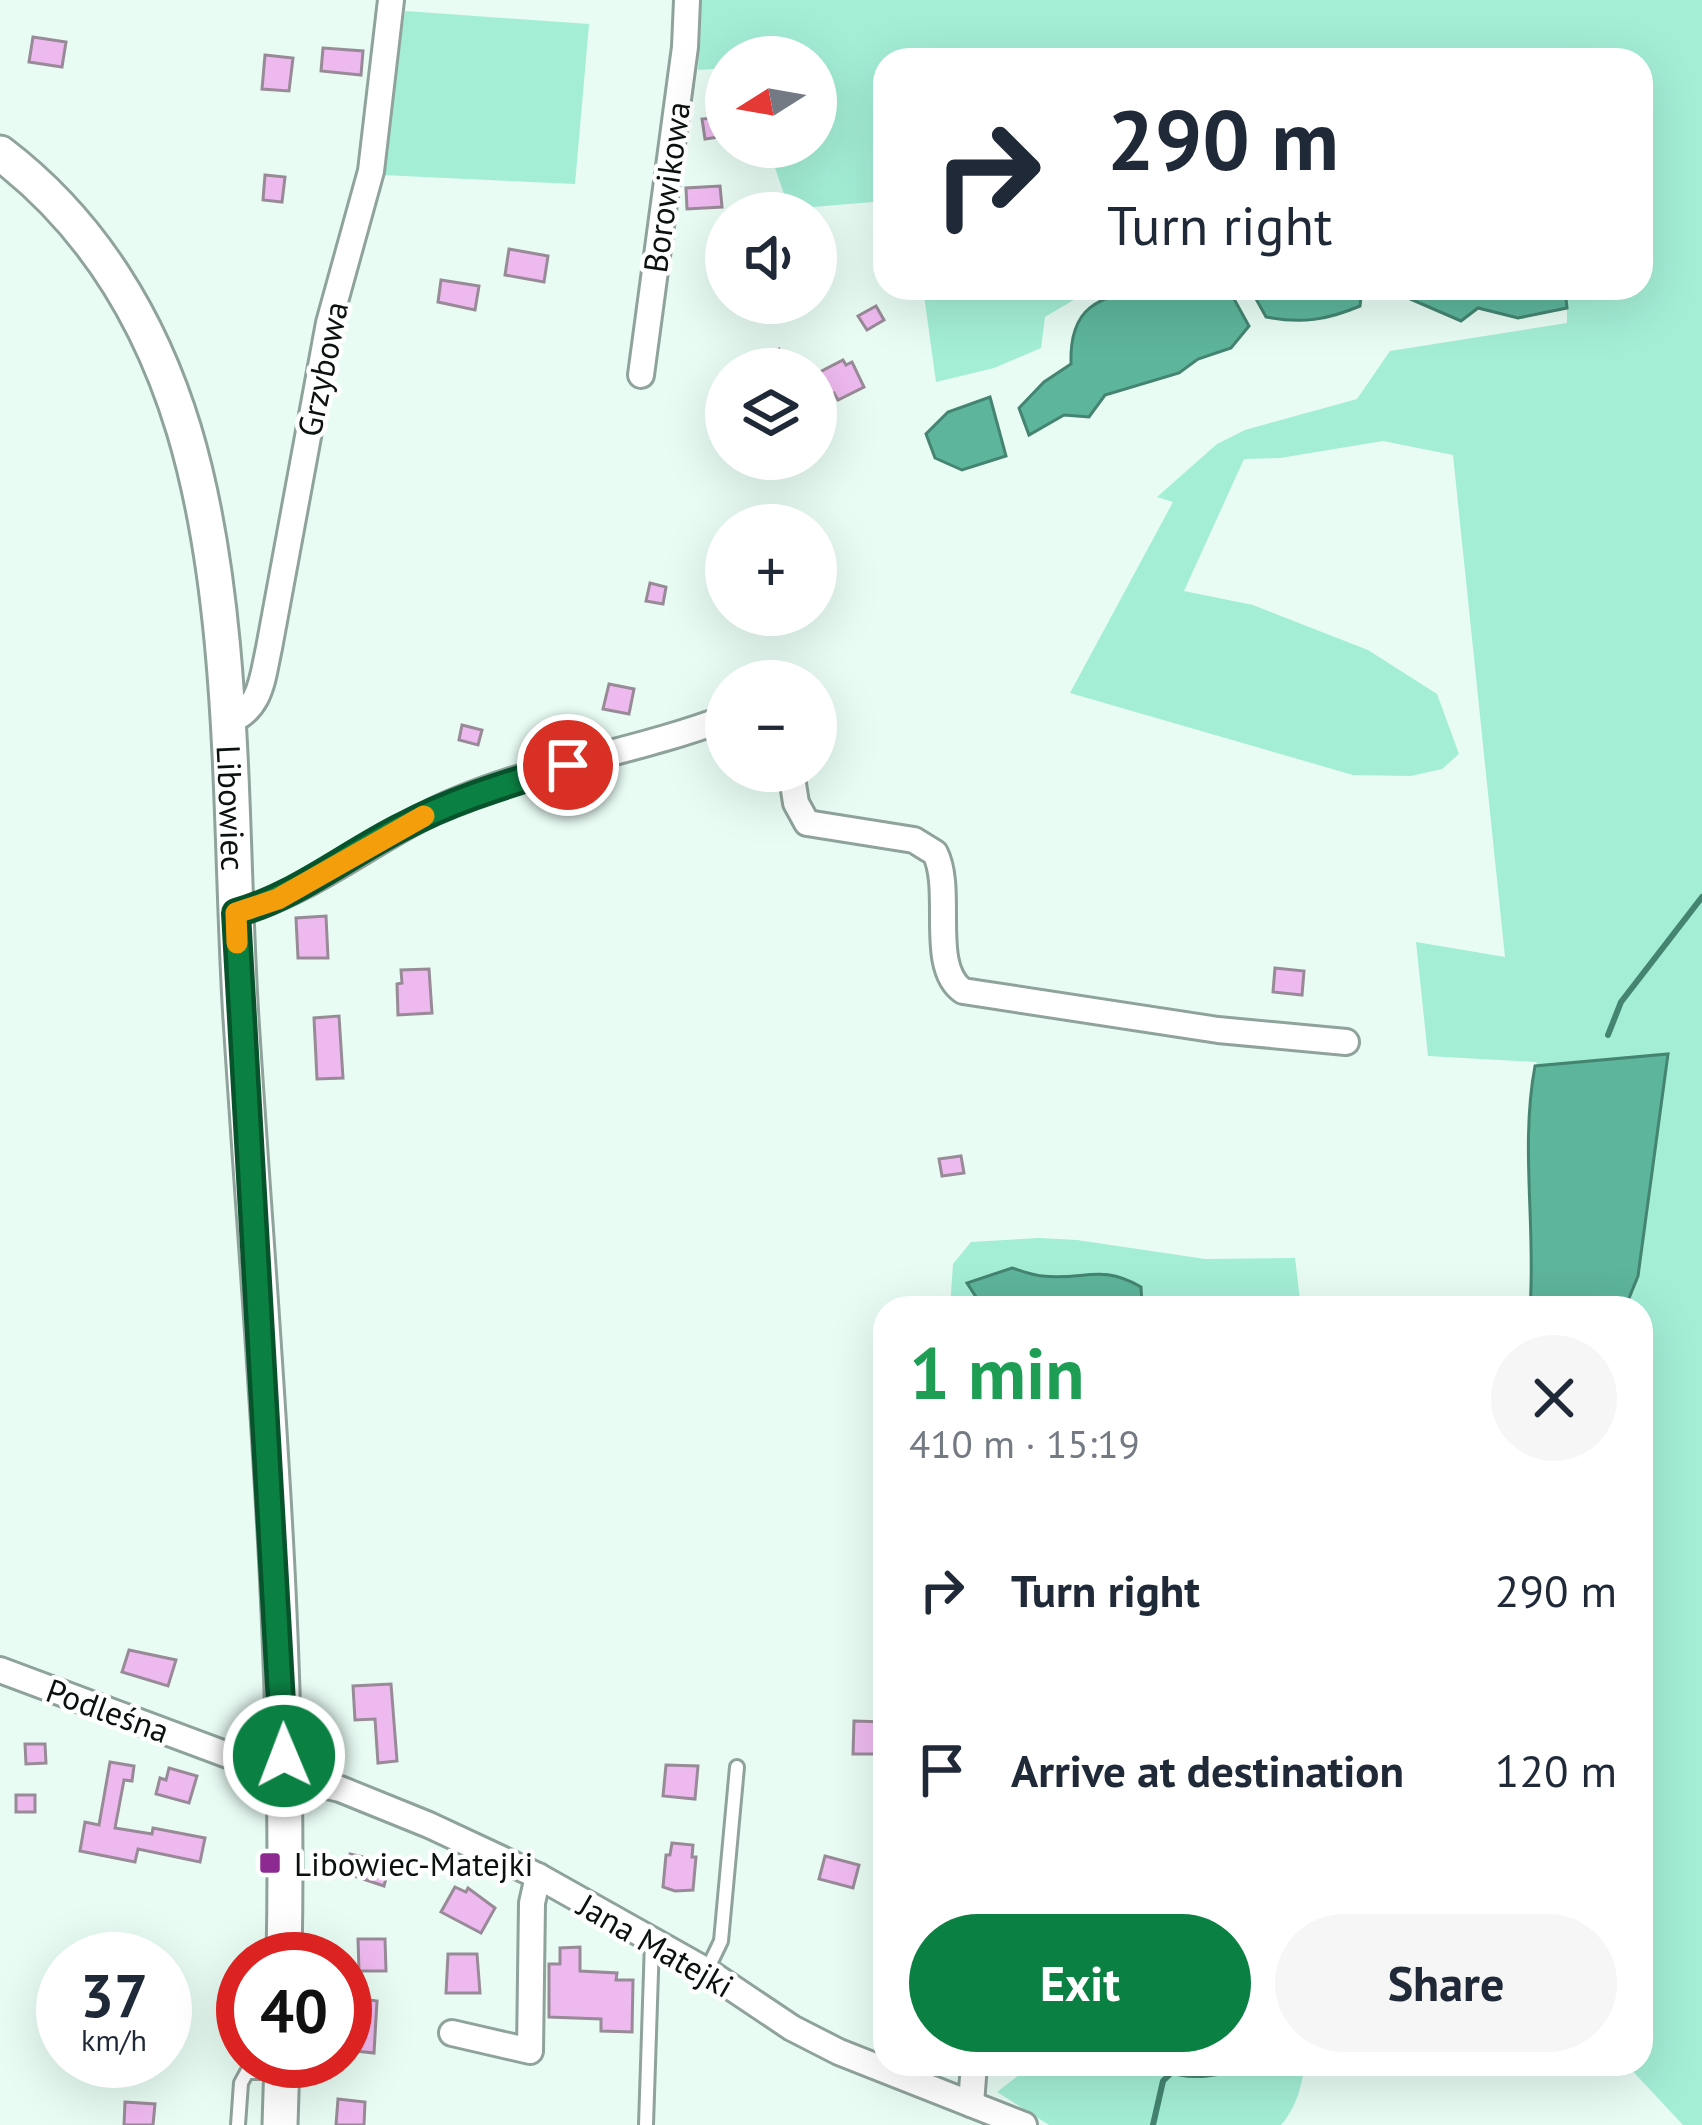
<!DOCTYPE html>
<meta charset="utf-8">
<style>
body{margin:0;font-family:"PT Sans",sans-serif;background:#f6f6f7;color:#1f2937;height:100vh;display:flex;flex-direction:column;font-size:45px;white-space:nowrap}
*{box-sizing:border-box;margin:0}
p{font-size:39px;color:#747a83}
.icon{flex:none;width:66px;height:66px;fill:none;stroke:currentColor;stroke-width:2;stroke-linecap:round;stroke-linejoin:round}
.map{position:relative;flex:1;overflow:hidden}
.sheet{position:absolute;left:873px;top:1296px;width:780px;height:780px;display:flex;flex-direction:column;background:#fff;border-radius:36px;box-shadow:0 12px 48px #0002}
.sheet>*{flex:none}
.top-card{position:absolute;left:873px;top:48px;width:780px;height:252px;border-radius:36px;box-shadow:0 12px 48px #0002;background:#fff;color:#1f2937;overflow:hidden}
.needle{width:78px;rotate:259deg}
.controls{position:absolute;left:705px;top:36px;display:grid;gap:24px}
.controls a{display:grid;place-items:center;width:132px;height:132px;border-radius:50%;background:#fff;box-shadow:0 12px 48px #0002;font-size:60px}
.speed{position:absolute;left:36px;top:1932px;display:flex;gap:24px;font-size:60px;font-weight:700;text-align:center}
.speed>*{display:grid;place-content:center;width:156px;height:156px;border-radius:50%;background:#fff;box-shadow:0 12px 48px #0002;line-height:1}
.speed small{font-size:30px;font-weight:400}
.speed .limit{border:18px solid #d22;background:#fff;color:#111}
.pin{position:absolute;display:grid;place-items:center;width:102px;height:102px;color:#fff;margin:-51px;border:6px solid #fff;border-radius:50%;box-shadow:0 3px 12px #0007}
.me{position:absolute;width:132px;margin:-66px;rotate:359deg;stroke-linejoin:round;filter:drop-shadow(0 0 9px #0008)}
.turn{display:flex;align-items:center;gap:42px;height:252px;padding:0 36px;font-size:54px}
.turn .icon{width:156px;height:156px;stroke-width:2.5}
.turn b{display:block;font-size:84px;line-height:102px}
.round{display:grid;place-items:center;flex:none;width:126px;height:126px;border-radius:63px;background:#f6f6f7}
.head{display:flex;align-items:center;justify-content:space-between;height:204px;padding:0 36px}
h1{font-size:72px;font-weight:700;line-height:90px;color:#1e9e55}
.action{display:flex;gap:24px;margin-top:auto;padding:24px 36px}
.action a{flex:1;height:138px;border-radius:72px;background:#0b8043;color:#fff;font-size:48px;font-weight:700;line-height:138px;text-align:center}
.action a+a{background:#f6f6f7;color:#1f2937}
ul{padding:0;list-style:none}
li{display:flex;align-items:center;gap:36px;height:180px;padding:0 36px}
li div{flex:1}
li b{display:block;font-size:45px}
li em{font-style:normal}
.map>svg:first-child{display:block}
</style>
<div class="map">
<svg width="1702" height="2125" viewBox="0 0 1702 2125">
<rect width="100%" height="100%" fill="#e8fcf4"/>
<g fill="#a4eed6">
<path d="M701,0h1001v2125h-19l-57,-61h15v-756h-108l14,-225 -11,-21 -108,-6 -12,-114 89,15 -52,-502 -70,-14 -103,17 -36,1 -60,132 69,14 115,45 69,44 22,60 -17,15 -31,7 -58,-1 -283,-82 103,-191 -16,-5 60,-53 28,-14 112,-31 33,-48 177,-28v-35h74v-228h-210l-23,-7 -15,7h-508v141l-96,8 -21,-62h48v-90h-90v11l-28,2z"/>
<path d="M405,11l184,13 -14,160 -193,-9z"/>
<path d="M923,288h171l-49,29 -4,31 -47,20 -58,14z"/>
<path d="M1039,1238l38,2 128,19 90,-1 6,50h-351l3,-44 18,-22z"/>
<path d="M1033,2064h272c-4,24 -8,42 -24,61h-232l-52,-33z"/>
</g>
<g fill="#5db59b" stroke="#448471" stroke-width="3">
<path d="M1149,288h79l21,38 -18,22 -33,11 -19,14 -74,22 -16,22 -25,-2 -35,20 -10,-27 25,-26 27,-18c-2,-58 27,-67 78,-76z"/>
<path d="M1250,288h112l-2,18c-33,14 -58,18 -94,11z"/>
<path d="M1385,288h180l2,20 -49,10 -40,-10 -17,13z"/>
<path d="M990,397l16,59 -44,14 -27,-12 -9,-24 22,-22z"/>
<path d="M1668,1054l-30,222 -13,32h-95c6,-81 -10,-162 5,-242z"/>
<path d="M1012,1268c10,3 20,7 30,8 42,5 58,-13 99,11l1,19 -130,2 -34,-8 -11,-17z"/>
<path d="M1160,2064h92c-30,12 -59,18 -91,6z"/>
</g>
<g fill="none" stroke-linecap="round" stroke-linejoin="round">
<g stroke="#448471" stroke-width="6">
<path d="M1608,1035l13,-33 81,-105"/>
<path d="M1153,2125l10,-44 17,-17"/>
</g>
</g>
<g fill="#eeb9ef" stroke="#988b97" stroke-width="3">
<path d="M33,37l33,5 -4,25 -33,-5z"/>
<path d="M323,48l40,3 -2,24 -40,-4z"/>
<path d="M265,55l28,3 -4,33 -27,-2z"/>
<path d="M726,117v19l-21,3 -3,-20z"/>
<path d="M265,175l20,2 -3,25 -19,-2z"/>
<path d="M720,186l2,21 -35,2 -1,-21z"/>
<path d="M509,249l39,7 -4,26 -39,-7z"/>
<path d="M441,280l38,6 -4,24 -37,-8z"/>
<path d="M876,306l8,14 -17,10 -9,-14z"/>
<path d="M779,349l11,20h-46z"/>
<path d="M843,360l3,5 6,-3 12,25 -26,13 -4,-7 -18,11v-30z"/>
<path d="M650,583l16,4 -3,17 -17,-3z"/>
<path d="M609,684l25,5 -5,25 -26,-5z"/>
<path d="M462,725l20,5 -4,15 -19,-5z"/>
<path d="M326,916l2,42h-30l-2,-40z"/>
<path d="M1275,968l29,3 -2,24 -29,-3z"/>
<path d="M429,969l3,44 -34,2 -1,-31 5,-1 -1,-13z"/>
<path d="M339,1016l4,62 -26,1 -3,-61z"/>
<path d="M961,1156l3,17 -22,3 -3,-17z"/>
<path d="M129,1650l47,10 -8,26 -46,-14z"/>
<path d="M391,1684l6,77 -19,2 -3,-44 -20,1 -2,-34z"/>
<path d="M854,1721l31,1v32h-32z"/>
<path d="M25,1744h20l1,19 -20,1z"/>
<path d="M110,1762l24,4 -2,15 -8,-1 -9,48 37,6 1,-6 52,10 -5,24 -62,-13 -3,13 -55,-11 5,-29 14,3z"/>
<path d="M666,1765l32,1 -3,33 -32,-3z"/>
<path d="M169,1768l28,8 -8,27 -33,-9 4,-16 6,2z"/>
<rect x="16" y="1795" width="19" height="17"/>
<path d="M672,1843l21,2 -1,12h4l-3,33 -18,1 -12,-4 3,-32h4z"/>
<path d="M350,1854l40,9 -6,23 -39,-13z"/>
<path d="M825,1856l34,9 -6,23 -34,-9z"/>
<path d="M455,1887l11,5 2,-4 27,20 -14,25 -40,-21z"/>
<path d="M358,1939h27l1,32h-27z"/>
<path d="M580,1947v24l37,2 -1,7h17l-1,52 -31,-1v-12l-52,-2v-53h11v-16z"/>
<path d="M448,1954h29l3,39h-34z"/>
<path d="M356,1998l21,3 -3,52 -28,-3z"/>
<path d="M338,2099l27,3 -1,23h-28z"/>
<path d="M125,2102l30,2 -2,21h-29z"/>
</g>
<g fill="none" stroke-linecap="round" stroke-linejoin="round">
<defs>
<g id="lane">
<path d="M707,1970l14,-29 16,-174"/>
<path d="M238,2125l3,-42 6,-11h34"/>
<path d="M646,2125l6,-183"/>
</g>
<g id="street">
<path d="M641,375l44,-328 2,-47"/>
<path d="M226,722c35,-11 36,-42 43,-74l60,-325 42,-152 20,-171"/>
<path d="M791,771l5,32 11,20 107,17 21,13c19,37 -7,114 28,138l255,39 128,12"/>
<path d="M236,913c80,-22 146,-82 223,-113 86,-36 180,-49 267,-82"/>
<path d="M0,1670l284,106 56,13 89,36 109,51 169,95 85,57 47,24 185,73"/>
<path d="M452,2033l78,18 2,-148 6,-27"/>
<path d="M971,2104l3,-40"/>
</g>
<g id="secondary">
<path id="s1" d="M0,153c92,70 151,168 184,277 54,180 45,402 57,589 20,313 50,626 43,940"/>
<path d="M280,2125l2,-64"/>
</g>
</defs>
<use href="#lane" stroke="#8fa29b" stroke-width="18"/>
<use href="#street" stroke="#8fa29b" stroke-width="30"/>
<use href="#secondary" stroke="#8fa29b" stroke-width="39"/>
<use href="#lane" stroke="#fff" stroke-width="12"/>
<use href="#street" stroke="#fff" stroke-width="24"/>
<use href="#secondary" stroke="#fff" stroke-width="33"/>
</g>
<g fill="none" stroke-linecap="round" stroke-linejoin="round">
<defs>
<path id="route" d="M284,1756l-48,-843c61,-17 110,-58 166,-86 53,-28 109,-44 166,-62"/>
</defs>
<use href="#route" stroke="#07532c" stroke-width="30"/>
<use href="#route" stroke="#0b8043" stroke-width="21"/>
<path stroke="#f59e0b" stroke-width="21" d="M237,943l-1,-30 42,-14 146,-83"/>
</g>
<rect fill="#8d2a91" stroke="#fff" stroke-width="4.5" x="258" y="1851" width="24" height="24" rx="6"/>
<g text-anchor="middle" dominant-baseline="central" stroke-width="9" stroke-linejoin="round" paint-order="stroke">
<g font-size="33" fill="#0a110e" stroke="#fff">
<text transform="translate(666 187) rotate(-82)">Borowikowa</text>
<text transform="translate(322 369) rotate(-78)">Grzybowa</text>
<text stroke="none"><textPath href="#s1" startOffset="720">Libowiec</textPath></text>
<text transform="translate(108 1710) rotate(20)">Podleśna</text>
<text transform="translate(656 1945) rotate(30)">Jana Matejki</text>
</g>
<g font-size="33" fill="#0a110e" stroke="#fff" text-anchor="start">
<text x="294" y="1863">Libowiec-Matejki</text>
</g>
</g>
</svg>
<div class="controls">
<a><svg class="needle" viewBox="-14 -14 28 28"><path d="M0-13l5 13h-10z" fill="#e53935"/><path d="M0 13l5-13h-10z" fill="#747a83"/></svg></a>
<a><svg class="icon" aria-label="sound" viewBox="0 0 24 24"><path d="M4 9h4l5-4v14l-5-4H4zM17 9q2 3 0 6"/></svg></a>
<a><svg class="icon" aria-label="layers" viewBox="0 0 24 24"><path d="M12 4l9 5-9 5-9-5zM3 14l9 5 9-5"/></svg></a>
<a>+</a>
<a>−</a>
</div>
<div class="speed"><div>37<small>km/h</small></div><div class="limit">40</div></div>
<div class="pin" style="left:568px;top:765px;background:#d93025"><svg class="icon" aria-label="arrive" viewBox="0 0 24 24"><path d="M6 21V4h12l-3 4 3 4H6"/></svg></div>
<svg class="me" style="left:284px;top:1756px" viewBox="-20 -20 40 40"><circle r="17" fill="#0b8043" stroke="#fff" stroke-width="3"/><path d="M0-11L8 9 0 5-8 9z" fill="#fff"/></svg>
<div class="top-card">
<div class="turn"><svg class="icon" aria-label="right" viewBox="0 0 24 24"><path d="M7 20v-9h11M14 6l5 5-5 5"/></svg><div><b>290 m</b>Turn right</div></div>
</div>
<section class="sheet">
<div class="head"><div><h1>1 min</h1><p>410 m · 15:19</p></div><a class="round"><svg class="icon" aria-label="close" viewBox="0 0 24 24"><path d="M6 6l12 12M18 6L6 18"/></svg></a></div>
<ul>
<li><svg class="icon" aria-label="right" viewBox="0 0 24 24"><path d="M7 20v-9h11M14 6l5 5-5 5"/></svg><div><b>Turn right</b></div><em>290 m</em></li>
<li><svg class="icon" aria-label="arrive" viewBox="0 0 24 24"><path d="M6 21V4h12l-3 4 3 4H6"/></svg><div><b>Arrive at destination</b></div><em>120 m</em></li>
</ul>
<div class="action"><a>Exit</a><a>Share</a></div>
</section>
</div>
